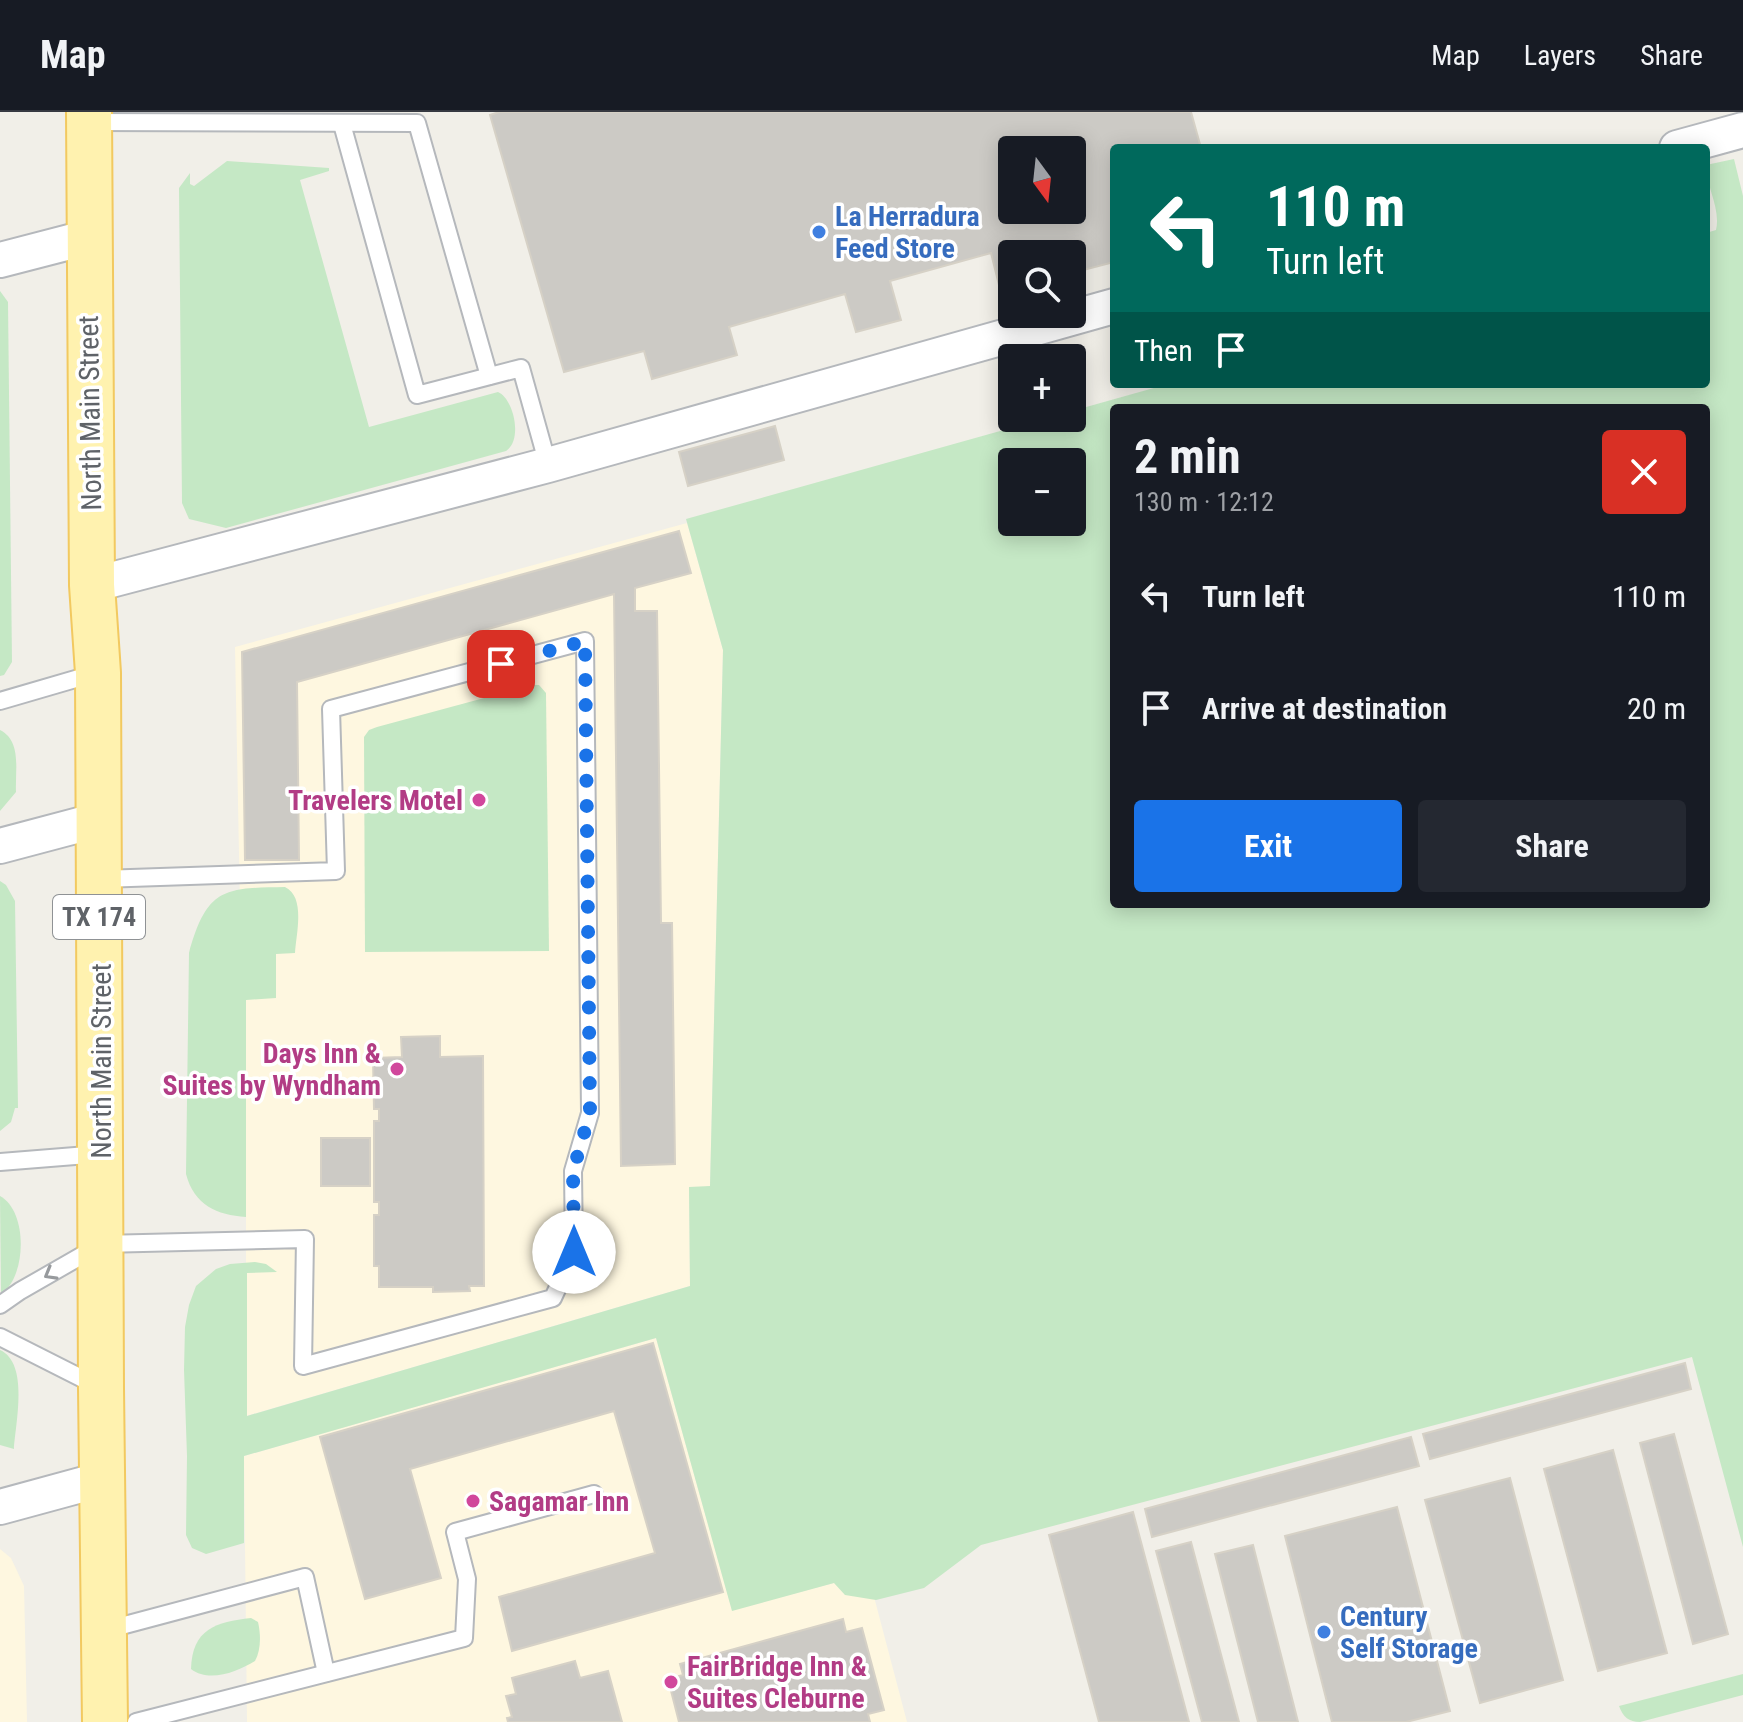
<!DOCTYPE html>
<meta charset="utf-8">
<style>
body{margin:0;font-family:"Roboto Condensed",sans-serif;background:#242831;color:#f1f3f6;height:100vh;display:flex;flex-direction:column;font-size:30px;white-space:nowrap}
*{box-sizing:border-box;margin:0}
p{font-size:26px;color:#9ea1a6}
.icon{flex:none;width:44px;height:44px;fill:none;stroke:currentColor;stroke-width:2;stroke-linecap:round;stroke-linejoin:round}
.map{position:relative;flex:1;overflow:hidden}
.sheet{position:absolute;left:1110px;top:292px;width:600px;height:504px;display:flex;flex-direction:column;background:#171b24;border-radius:8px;box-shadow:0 4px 20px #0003}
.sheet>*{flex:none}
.guide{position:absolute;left:1110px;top:32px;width:600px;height:244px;border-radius:8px;box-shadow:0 4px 20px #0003;background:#00695c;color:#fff;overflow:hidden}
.needle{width:52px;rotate:165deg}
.buttons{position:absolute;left:998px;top:24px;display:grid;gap:16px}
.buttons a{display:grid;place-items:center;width:88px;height:88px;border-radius:8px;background:#171b24;box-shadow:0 4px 20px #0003;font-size:40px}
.pin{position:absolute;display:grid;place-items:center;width:68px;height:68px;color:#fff;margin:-34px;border-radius:16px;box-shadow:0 4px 12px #0006}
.me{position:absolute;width:88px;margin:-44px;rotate:0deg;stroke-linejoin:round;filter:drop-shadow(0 0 6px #0008)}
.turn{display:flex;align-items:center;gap:28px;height:168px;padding:0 24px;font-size:36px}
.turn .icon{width:104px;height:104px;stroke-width:2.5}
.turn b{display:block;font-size:56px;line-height:68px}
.then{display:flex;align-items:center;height:76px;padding:0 24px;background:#0003;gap:16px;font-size:30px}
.round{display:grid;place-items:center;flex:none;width:84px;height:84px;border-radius:8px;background:#242831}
.summary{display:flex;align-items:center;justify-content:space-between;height:136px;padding:0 24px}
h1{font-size:48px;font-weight:700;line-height:60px}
.action{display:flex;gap:16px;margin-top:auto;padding:16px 24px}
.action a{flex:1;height:92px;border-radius:8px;background:#1a73e8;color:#fff;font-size:32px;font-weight:700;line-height:92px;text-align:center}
.action a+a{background:#242831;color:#f1f3f6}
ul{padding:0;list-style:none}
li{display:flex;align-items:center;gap:24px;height:112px;padding:0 24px}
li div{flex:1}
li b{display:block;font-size:30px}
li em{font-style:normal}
header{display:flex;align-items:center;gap:48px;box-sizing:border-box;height:112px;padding:0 40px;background:#171b24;border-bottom:2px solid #363941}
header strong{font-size:38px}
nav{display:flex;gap:44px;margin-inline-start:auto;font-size:28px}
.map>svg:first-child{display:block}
</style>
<header>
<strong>Map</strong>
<nav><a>Map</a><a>Layers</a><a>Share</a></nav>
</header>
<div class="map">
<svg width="1743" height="1610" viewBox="0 0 1743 1610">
<rect width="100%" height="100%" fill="#f1efe8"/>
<g fill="#fef7e0">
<path d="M687,411l36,127 -13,537h-21l1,99 -444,130v-199l-11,-570z"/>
<path d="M656,1226l76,272 136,-36 39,148h-660l-3,-266z"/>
<path d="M0,1437l11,9 13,28 3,136h-27z"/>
</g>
<g fill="#c5e8c5" fill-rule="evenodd">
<path d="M1734,47l9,37v1351l-51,-190 -711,188 -57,43 -48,12 -31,-5 -11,-12 -102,28 -76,-273 -412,118v87l-38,11 -14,-6 -6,-13 1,-79 -3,-86 1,-43 4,-22 7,-19 20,-17 14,-5 25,-2 11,2 11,8 -30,1v143l443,-130 -1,-99 21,-1 13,-536 -37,-131 361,-101h25v-7l96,-27h538v-151l10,-3c5,-22 -10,-43 -10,-65zM1114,296h592v496h-592zM1012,350h60v60h-60z"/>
<path d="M227,49l102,7v3l-29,9 69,247 129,-35c16,7 25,48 8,59l-280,77 -37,-9 -7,-16 -3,-315 11,-15v11l4,2z"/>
<path d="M0,179l8,11 4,360 -8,13 -4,1z"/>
<path d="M532,573h7l7,8 3,258 -184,1 -1,-215 5,-7 8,-3z"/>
<path d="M0,618c22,11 15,40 16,62l-16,19z"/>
<path d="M0,769l6,4 9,16 3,207h-3l-4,14 -11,9z"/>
<path d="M285,775c21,10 11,47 10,66l-19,1v44l-30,2v217c-29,-2 -52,-12 -60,-43l3,-221c18,-65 35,-65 96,-66z"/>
<path d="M0,1084c28,15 27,81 1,98z"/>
<path d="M0,1238c29,13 16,72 14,99l-14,-4z"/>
<path d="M251,1506l7,4c3,13 3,28 -3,39 -18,11 -46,22 -64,8 1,-40 25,-47 60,-51z"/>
<path d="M1743,1562v21l-103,27c-11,0 -17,-5 -21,-16z"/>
</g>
<g fill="#cccac5" stroke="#d6d1c6" stroke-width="2" fill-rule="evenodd">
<path d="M499,0h692l10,36h-87v114l-42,11v-19h-60v36l-11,3 -10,-40 -101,28 11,39 -45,12 -11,-38 -116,33 8,28 -85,24 -8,-28 -80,21 -74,-257zM1012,38h60v60h-60z"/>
<path d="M775,314l9,34 -96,26 -9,-34z"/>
<path d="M679,419l12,42 -56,15v23h22l4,312h11l3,241 -54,2 -7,-572 -317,88 2,178h-54l-3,-208z"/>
<path d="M440,924v21l43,-1 1,230h-15l1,5 -37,1v-5h-54v-21h-5v-51h5v-13h-5v-81h5v-12h-5l-1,-51 29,-1 -1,-20z"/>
<rect x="321" y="1026" width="49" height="48"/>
<path d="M653,1231l70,249 -211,59 -13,-54 156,-44 -41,-142 -204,58 31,109 -76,21 -45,-162z"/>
<path d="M1685,1251l6,26 -261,70 -7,-25z"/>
<path d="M1674,1322l54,200 -35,10 -53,-201z"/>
<path d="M1411,1325l8,29 -267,71 -7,-28z"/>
<path d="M1613,1338l54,203 -69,18 -54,-202z"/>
<path d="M1510,1366l53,202 -83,23 -55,-203z"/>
<path d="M1397,1395l53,204 -44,11h-74l-47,-186z"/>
<path d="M1133,1400l56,210h-90l-50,-187z"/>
<path d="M1191,1430l48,180h-37l-46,-171z"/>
<path d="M1253,1433l45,177h-40l-43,-168z"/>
<path d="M843,1507l3,13 16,-4 22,82 -16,4 2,8h-191l-11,-43 15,-4 -3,-11z"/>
<path d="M575,1549l5,17 28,-7 14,51h-114l-1,-4 5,-1 -6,-21 10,-2 -4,-16z"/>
</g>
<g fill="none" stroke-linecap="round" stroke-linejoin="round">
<defs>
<g id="service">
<path d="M89,10l328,1 72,253"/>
<path d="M342,12l75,271 104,-27 27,97"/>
<path d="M0,589l96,-28"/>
<path d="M0,1050l100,-8"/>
<path d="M0,1193l20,-14 82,-47 203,-5 -2,127 250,-68 21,-46 -1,-81 17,-58 -5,-472 -254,68 5,162 -235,8"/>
<path d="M0,1225l99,50"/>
<path d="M106,1518l199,-53 21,96"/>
<path d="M136,1610l328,-84 3,-59 -12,-47 139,-38"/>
</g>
<g id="minor">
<path d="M1677,36l66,-18"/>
<path d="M0,148l89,-23"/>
<path d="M92,473l456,-120 566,-159"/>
<path d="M0,734l98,-26"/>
<path d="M0,1395l103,-28"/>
</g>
<path id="primary" d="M89,0l3,473 6,88 3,715 4,334"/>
</defs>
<use href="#service" stroke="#b5b8bc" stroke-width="20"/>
<use href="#minor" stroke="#b5b8bc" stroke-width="38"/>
<use href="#primary" stroke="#f2c960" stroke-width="48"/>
<use href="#service" stroke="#fff" stroke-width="16"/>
<use href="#minor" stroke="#fff" stroke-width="34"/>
<use href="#primary" stroke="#fff2af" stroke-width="44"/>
</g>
<defs><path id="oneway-chevron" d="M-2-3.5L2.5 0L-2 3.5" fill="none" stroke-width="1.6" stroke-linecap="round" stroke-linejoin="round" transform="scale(2)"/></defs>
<use stroke="#979a9d" href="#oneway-chevron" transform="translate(50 1162) rotate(150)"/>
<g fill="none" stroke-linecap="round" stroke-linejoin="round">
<path stroke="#1a73e8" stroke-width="14" stroke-dasharray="0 25.2" d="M501,552l84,-23 5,472 -17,58 1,81"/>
</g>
<g fill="#3f7fe0" stroke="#fff" stroke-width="3">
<circle cx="819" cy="120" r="8"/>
<circle cx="1324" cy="1520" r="8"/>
</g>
<g fill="#d1479c" stroke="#fff" stroke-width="3">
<circle cx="479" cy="688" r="8"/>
<circle cx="397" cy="957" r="8"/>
<circle cx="473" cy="1389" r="8"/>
<circle cx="671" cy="1570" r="8"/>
</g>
<g text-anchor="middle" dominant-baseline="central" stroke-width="7" stroke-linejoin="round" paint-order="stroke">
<rect fill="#fff" stroke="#8f9295" stroke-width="2" x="53" y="783" width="92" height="44" rx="6"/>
<g font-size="26" font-weight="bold" fill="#5f6368">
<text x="99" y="805">TX 174</text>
</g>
<g font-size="28" font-weight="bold" fill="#366cbe" stroke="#fff" text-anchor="start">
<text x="835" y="104">La Herradura<tspan x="835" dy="32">Feed Store</tspan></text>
<text x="1340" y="1504">Century<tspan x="1340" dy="32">Self Storage</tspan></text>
</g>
<g font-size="28" fill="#5f6368" stroke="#fff">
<text transform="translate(90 301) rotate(-91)">North Main Street</text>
<text transform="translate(101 949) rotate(-90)">North Main Street</text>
</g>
<g font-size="28" font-weight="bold" fill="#b23c85" stroke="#fff" text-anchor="end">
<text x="463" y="688">Travelers Motel</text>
<text x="381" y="941">Days Inn &amp;<tspan x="381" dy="32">Suites by Wyndham</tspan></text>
<text x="489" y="1389" text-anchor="start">Sagamar Inn</text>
<text x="687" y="1554" text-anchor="start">FairBridge Inn &amp;<tspan x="687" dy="32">Suites Cleburne</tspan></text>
</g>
</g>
</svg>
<div class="buttons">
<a><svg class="needle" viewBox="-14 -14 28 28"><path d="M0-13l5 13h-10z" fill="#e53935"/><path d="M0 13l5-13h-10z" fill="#9ea1a6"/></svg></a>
<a><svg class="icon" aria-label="search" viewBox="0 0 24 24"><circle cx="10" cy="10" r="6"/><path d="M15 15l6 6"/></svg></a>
<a>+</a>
<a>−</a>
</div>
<div class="pin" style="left:501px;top:552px;background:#d93025"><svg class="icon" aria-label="arrive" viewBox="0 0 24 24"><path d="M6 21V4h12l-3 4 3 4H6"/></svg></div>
<svg class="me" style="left:574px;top:1140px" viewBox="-20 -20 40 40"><circle r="19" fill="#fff"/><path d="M0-13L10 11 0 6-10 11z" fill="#1a73e8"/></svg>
<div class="guide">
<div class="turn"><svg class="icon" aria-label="left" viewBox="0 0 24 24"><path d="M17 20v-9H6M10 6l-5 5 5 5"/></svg><div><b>110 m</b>Turn left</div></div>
<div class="then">Then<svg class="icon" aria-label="arrive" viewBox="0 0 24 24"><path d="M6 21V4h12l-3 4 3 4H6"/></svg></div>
</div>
<section class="sheet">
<div class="summary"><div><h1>2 min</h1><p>130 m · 12:12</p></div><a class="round" style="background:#d93025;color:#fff"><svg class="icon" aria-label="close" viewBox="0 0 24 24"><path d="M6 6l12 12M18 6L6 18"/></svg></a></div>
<ul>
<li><svg class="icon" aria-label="left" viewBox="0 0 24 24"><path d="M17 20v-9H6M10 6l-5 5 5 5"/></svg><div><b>Turn left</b></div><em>110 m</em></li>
<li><svg class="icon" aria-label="arrive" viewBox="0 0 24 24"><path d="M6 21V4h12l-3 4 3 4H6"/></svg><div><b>Arrive at destination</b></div><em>20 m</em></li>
</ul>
<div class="action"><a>Exit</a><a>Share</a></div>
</section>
</div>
